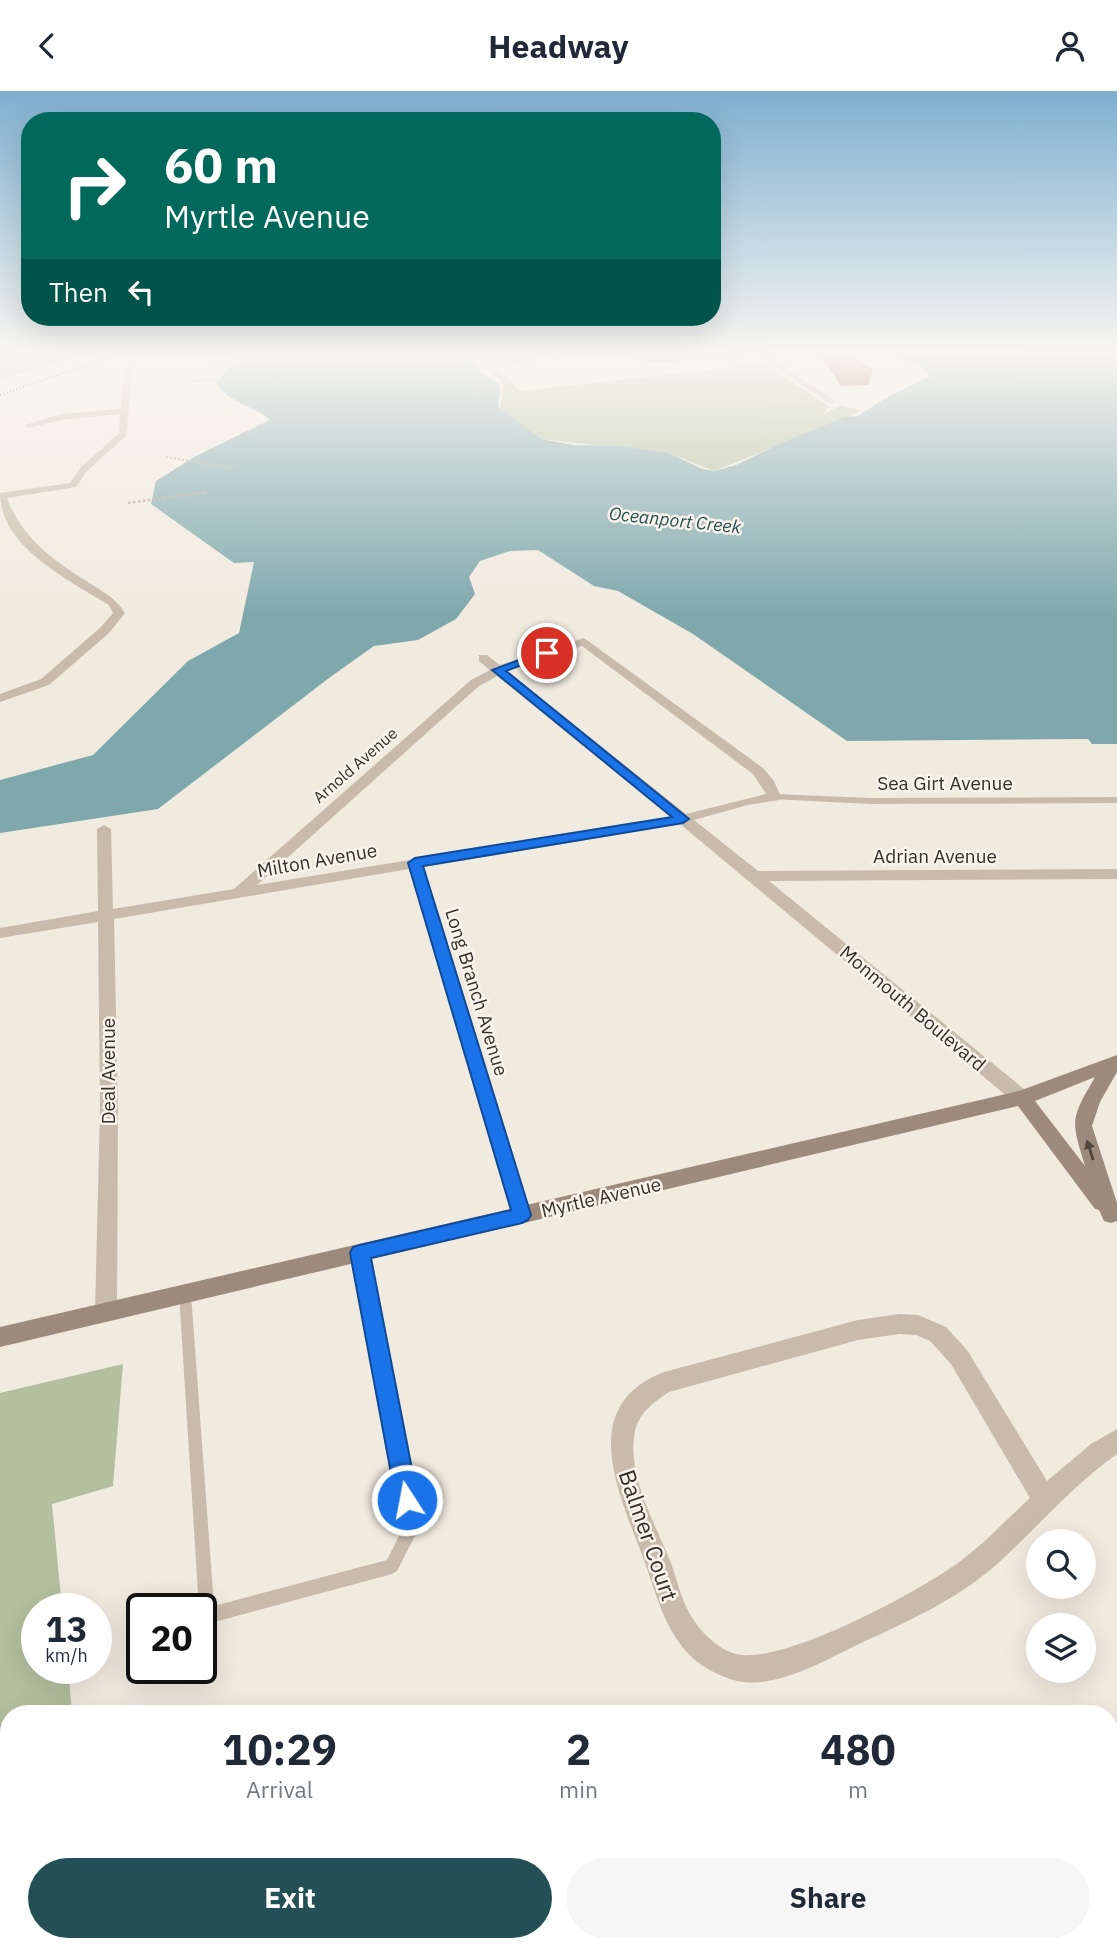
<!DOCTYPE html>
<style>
body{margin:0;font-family:"IBM Plex Sans",sans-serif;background:#f6f6f7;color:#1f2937;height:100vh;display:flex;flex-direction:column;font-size:26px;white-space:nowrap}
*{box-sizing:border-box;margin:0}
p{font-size:23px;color:#747a83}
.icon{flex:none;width:38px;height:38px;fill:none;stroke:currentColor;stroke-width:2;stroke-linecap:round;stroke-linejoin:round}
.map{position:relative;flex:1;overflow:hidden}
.drawer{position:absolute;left:0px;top:1614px;width:1118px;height:247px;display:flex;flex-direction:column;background:#fff;border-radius:28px 28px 0 0;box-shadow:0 7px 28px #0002}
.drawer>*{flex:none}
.hud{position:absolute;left:21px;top:21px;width:700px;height:214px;border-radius:28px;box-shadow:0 7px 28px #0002;background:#00695c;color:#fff;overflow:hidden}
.tools{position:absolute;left:1026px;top:1438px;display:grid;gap:14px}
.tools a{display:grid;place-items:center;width:70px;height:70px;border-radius:50%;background:#fff;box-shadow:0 7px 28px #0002;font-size:35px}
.speed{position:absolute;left:21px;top:1502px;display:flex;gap:14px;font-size:35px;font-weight:700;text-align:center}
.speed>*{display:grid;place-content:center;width:91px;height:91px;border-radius:50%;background:#fff;box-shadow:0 7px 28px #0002;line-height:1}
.speed small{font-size:18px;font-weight:400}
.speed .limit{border:4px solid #111;border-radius:10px;background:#fff;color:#111}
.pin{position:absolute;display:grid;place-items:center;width:60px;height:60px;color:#fff;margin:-30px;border:4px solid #fff;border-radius:50%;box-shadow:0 2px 7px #0007}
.me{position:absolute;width:77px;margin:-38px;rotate:349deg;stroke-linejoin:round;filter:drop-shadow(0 0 5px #0008)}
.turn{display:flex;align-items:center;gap:24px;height:147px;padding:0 28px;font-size:32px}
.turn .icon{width:91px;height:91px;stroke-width:2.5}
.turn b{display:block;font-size:49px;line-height:60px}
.then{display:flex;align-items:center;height:66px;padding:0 28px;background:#0003;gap:14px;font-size:26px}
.eta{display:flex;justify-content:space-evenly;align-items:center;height:119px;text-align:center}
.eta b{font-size:42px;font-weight:800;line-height:49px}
.button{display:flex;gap:14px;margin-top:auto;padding:14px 28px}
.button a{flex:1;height:80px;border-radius:42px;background:#225056;color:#fff;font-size:28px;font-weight:800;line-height:80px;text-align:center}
.button a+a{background:#f6f6f7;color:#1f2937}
header{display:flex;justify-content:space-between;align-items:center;height:91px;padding:0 28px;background:#fff;font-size:32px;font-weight:800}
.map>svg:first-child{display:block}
</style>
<header><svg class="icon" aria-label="back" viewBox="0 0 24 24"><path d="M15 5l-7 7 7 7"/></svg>Headway<svg class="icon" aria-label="person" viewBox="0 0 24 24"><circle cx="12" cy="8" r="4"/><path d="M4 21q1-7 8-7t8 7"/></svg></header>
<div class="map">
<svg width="1117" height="1860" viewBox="0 0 1117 1860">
<rect width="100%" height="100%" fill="#f1eadf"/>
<g fill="#b3c09f">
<path d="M0,262h88l-88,27z"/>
<path d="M458,262h20l7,5 9,-2 -1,-3h34l10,4 -13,6 -29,2 25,26 244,-27 65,42 -7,9 19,-10 21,6 -148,60 -45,-18 -128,-14 -42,-27 5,-28 -28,-24z"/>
<path d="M123,1273l-10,122 -61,18 10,104h-25v60h31l4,45h-63v230h86l1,8h-96v-558z"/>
</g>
<path fill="#7fa8ad" d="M241,262h217l18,7 5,13c23,12 20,10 17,34l43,32 32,6 47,1 49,7 33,16 12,2 22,-6 43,-21 66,-27 13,-1 26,-17 46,-23 -13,-12 -26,-11h226v391h-25l-4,-5 -241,2 -154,-107 -75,-43 -24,-5 -56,-36 -28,1 -30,10 -11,16 6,17 -19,25 -38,21 -44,6 -45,32 -171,131 -158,24v-53l93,-25 95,-94 51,-28 15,-71 -20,1 -83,-59 5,-23 40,-25 74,-36c-16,-15 -42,-16 -54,-38l22,-22z"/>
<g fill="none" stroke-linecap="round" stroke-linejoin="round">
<g stroke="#b5a595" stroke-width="2" stroke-dasharray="2 2" stroke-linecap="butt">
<path d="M412,266l13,-4"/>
<path d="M209,271l55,1"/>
<path d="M191,290l83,-5"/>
<path d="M478,301l-5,-4 45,-7"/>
<path d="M166,366l71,12"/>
<path d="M201,402l6,-1"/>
</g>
<path stroke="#b5a595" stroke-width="2.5" stroke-dasharray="2.5 2.5" stroke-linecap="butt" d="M128,412l79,-11"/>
<g fill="#c9bbab" fill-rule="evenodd">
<path d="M39,272l4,1 -43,15v-3z"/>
<path d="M774,703l97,4 246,-1v6l-246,1 -100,-5v-4z"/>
<path d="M360,1157l4,1 2,4 53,274 -2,5 -20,39 -5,3 -185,50 -6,-2v-14h-2l-20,-314 1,-4 5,-2 5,2 1,4 23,312 173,-46 17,-34 -50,-273 2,-4z"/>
</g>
<g fill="#c9bbab" fill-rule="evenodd">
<path d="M562,262h13l-19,7 -4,-2z"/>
<path d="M753,262h10l74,49 -7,2z"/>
<path d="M129,276l4,2 -7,67 -39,35 -11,16 -69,11c14,38 43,60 76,81 16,10 32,18 42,34l-16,20 -60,52 -49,17v-8l41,-15 60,-52 12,-14 -4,-8c-40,-25 -109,-58 -109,-112l70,-10 11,-16 38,-34 1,-19 -59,6 -32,8 -4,-3 36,-11 60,-5 4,-40z"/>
<path d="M584,547l179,130 11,13 7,16 -2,3 -31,5 -54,15 64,51 359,-2v10l-348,2 260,212 2,5 -2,5h-14l-335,-279 -256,43 108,348 -3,6 -7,2 -7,-2 -3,-6 -103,-346 -295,50 4,190 -1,203 -3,7 -8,3 -8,-3 -3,-7 5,-203 -2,-187 -98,16v-10l98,-17 -1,-82 7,-4 7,4 2,80 121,-20 237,-209 19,-10 -11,-9v-6h8l13,10zM582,555l171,128 13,20 -80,20 -179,-143zM497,585l174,141 -414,68 222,-199z"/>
<path d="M899,1223l19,1 28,12 21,23 80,131 44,-37 26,-15v25c-45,32 -80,74 -121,111 -40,35 -89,57 -137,79 -31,15 -64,34 -98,38 -15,2 -28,-1 -41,-7 -52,-22 -60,-73 -78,-120 -23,-62 -66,-149 22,-183l194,-52zM899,1243l17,1 14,6 21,23 79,134c-22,20 -43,43 -67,61 -38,30 -181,107 -227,95 -16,-4 -32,-19 -41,-32 -13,-18 -17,-39 -24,-59 -16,-40 -45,-88 -36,-132 4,-18 20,-30 34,-39l189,-52z"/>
</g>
<path fill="#9d8a7c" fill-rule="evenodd" d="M1117,964v17l-17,30 -8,24 25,77v18l-6,2 -7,-2 -5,-11 -4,-1 -77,-103 -1018,241v-20l1019,-236zM1095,986c-25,43 -24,43 -10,89l-50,-65z"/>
<path stroke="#372f2a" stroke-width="2.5" stroke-dasharray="1 2.5" stroke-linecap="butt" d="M0,304l120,-42"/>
</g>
<g fill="#a46144">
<path d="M636,262h103l-1,4 -60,2 -2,3h-28z"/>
<path d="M819,262h25l27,21 -2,11 -28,1z"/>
</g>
<path fill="#bf714f" stroke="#864f37" stroke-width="2" d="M828,262h16l27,16v5l-28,1z"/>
<defs><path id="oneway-solid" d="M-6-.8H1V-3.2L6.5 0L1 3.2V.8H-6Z" transform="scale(1.75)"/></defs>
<use fill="#50463e" href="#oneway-solid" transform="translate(1090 1059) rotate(-108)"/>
<linearGradient id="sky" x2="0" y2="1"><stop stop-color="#7eafd0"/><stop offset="0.5" stop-color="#f9f6f1"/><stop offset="1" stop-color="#f9f6f1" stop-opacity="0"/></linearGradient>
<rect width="1117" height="523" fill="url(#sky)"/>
<path fill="#1a73e8" stroke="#114b97" stroke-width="2" d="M543,560l10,2 -47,18 183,148 -6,4 -260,43 108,349 -3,5 -6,3 -151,35 47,242 -3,8 -8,3 -8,-3 -3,-8 -46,-247 3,-6 7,-2 151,-35 -103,-347 7,-5 257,-41 -180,-147z"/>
<g text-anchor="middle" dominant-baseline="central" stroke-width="5" stroke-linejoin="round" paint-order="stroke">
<g font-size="16" fill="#372f2a" stroke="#f9f3eb">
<text transform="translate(355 674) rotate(-41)">Arnold Avenue</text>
</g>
<g font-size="18" font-style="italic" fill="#225056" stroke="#f9f3eb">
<text transform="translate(675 429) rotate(6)">Oceanport Creek</text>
</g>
<g font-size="19" fill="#372f2a" stroke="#f9f3eb">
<text x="945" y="692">Sea Girt Avenue</text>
<text x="935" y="765">Adrian Avenue</text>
<text transform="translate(317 769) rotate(-10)">Milton Avenue</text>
<text transform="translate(477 901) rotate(73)">Long Branch Avenue</text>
<text transform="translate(913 917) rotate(40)">Monmouth Boulevard</text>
<text transform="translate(108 980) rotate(-90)">Deal Avenue</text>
<text transform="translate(601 1106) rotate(-13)">Myrtle Avenue</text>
</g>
<g font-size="23" fill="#372f2a" stroke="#f9f3eb">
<text transform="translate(649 1444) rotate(71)">Balmer Court</text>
</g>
</g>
</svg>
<div class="tools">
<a><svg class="icon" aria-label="search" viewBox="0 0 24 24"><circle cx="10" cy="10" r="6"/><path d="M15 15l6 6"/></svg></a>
<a><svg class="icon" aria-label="layers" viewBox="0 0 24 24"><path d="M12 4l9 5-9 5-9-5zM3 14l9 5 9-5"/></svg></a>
</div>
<div class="speed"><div>13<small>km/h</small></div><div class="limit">20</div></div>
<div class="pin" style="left:547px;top:562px;background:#d93025"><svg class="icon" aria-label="arrive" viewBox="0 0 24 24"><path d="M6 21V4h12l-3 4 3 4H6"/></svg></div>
<svg class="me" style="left:407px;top:1409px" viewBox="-20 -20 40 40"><circle r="17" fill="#1a73e8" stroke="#fff" stroke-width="3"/><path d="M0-11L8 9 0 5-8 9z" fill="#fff"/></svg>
<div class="hud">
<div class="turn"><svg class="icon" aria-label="right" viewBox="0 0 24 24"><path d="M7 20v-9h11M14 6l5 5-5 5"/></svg><div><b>60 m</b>Myrtle Avenue</div></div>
<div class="then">Then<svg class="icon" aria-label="left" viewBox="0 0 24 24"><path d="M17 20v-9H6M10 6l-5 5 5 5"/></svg></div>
</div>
<section class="drawer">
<div class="eta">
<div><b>10:29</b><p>Arrival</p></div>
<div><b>2</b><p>min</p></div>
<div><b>480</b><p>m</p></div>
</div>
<div class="button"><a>Exit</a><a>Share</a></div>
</section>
</div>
